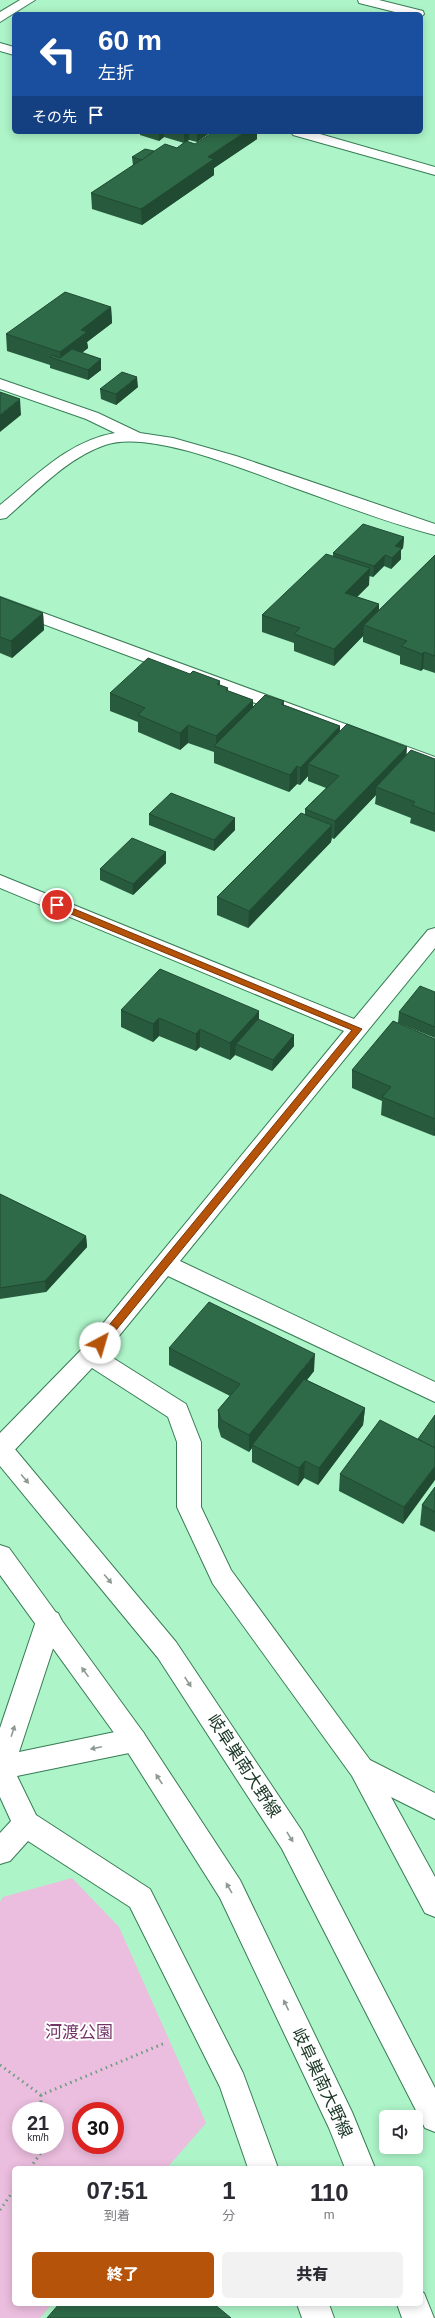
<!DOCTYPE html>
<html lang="ja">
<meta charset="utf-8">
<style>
body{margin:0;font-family:Helvetica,"Noto Sans JP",sans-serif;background:#f2f2f3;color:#2b2b33;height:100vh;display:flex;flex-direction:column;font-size:15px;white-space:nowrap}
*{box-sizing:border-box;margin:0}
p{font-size:13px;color:#7c7c81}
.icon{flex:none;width:22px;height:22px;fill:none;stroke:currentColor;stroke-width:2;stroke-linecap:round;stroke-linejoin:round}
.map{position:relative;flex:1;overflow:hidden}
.panel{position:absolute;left:12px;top:2166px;width:411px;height:140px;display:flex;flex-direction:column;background:#fff;border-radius:6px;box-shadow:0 2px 10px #0003}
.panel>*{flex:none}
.guide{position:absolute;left:12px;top:12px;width:411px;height:122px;border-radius:6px;box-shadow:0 2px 10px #0003;background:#1a4fa0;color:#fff;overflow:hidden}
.fabs{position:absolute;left:379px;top:2110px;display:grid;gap:8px}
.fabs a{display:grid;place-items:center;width:44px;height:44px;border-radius:6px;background:#fff;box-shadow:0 2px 10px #0003;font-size:20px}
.speed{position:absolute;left:12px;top:2102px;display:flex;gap:8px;font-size:20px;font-weight:700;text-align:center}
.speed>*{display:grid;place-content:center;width:52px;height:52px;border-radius:50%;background:#fff;box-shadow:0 2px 10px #0003;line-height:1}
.speed small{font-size:10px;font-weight:400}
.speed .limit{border:6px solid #d22;background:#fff;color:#111}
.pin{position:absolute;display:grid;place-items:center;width:34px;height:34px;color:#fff;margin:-17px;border:2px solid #fff;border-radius:50%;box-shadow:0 1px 4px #0007}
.me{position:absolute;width:44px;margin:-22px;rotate:39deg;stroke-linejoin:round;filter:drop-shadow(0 0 3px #0008)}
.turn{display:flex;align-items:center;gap:14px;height:84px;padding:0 20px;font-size:18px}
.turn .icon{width:52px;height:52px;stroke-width:2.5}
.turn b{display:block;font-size:28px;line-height:34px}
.then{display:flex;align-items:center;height:38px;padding:0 20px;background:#0003;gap:8px;font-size:15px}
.eta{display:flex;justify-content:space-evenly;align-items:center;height:68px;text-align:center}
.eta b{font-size:24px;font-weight:800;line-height:28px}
.button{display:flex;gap:8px;margin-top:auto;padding:8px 20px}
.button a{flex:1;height:46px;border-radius:6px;background:#b45309;color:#fff;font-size:16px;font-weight:800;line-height:46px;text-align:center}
.button a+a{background:#f2f2f3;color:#2b2b33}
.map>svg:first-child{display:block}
</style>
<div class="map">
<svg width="435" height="2318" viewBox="0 0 435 2318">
<rect width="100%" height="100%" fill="#adf4c8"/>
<path fill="#ebbdde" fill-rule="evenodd" d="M72,1878l47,49 87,196 -39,45h-153v136h38l-12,14h-40v-416l3,-5zM21,2111h34v34h-34zM81,2111h34v34h-34z"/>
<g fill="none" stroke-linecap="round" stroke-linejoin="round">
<defs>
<g id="minor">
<path d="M20,0h15l-35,22v-10z"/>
<path d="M358,0h21l44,11 1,3 -3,3v-3h-18l-44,-11z"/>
<path d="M0,43l14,4v8l-14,-4z"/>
<path d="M291,132h22l122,35v8l-142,-40z"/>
<path d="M0,379l98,34 42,20 33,5 63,18 199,68v11c-47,-12 -98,-32 -143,-48 -44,-16 -142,-58 -187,-42 -38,13 -69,47 -99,73l-6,1v-14c35,-28 68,-64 115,-72l-29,-14 -86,-30z"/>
<path d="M0,597l435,160v13l-435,-162z"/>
<path d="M0,875l354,144 74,-89 7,-2v20l-255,313 255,121v20l-267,-126 -63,77 81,51 15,38v65l30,63 139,190 65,33v26l-44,-22 44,80v40l-10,-4 -73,-137 -139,-192 -36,-77v-65l-9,-25 -76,-49 -83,88 -9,3v-26l82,-84 262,-318 -344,-143z"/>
<path d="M49,1610l9,3 4,8 -43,131 115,-24 9,4 4,8 -4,8 -9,4 -117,24 19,39 114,74 93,184 35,95h-30l-28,-81 -90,-180 -102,-66 -18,20 -10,3v-31l11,-12 -11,-24v-69l36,-107 4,-8z"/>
<path d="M297,2304h32l5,14h-32z"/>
</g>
<g id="major">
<path d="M0,1439l9,3 167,200 126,189 133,257v44l-10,-4 -143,-279 -124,-191 -158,-192z"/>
<path d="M0,1545l9,3 134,184 97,148 112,232 23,56h-30l-16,-40 -109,-230 -95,-150 -125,-173z"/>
<path d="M421,2292l3,1 10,25h-32l-5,-14h24z"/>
</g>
</defs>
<use href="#minor" stroke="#377c55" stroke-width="2"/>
<use href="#major" stroke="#377c55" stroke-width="2"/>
<g stroke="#699d7d" stroke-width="3" stroke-dasharray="1.5 4" stroke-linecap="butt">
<path d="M0,2065l41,30 124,-52"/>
<path d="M41,2095v16"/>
<path d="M30,2168l10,-14v-9"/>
<path d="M0,2210l14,-20"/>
</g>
<use href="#minor" fill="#fff" fill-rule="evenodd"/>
<use href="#major" fill="#fff" fill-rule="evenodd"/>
</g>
<g fill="#285a3e">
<path d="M140,132h71l-14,10 -8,-2 -3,1 9,3 62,-5 -43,29v7l-72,50 -50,-16 -1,-16 42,-27 -1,-9 22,-6 23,-3 7,-5 -20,-6 -5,4 -19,-6z"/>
<path d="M111,307l1,16 -25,19 1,6 -6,5 19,6v11l-13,10 -38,-12v-3l-43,-14 -1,-17z"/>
<path d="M138,387l-22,18 -15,-6 -1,-10z"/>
<path d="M404,537l-1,11 -2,2v9l-10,10 -7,-3 -11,11 -4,-1v9l-12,12 22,7v6l56,-55v118l-12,-4 -2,2 -21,-7v-8l-37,-14v-6l-29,30 -40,-15v-8l-32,-11v-17l71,-59v-3z"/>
<path d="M0,597l43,16 1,17 -32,28 -12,-5z"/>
<path d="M220,681v4l8,3v3l25,9v7l31,-6v4l56,21v5l66,24 29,4v73l-25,-9 1,-5 -36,-14 1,-9 -42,44 -2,-1 -1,4 -83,86 -31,-13v-18l88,-83v-5l21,-21 -18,-7v-5l-8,9 -3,-1 -8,8 -75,-29v-11l-26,-9 -8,7 -42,-18v-10l-28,-11v-18z"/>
<path d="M149,814l86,4v12l-21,21 -65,-26z"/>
<path d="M166,852v11l-33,32 -33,-15v-11z"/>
<path d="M435,992v46l-37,-15 1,-11z"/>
<path d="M121,1010l138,10 35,15v11l-22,25 -37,-16 -5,5 -30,-13 -4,4 -37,-15 -6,6 -32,-15z"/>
<path d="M435,1039v96l-1,1 -53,-21 1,-14 -30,-13v-18z"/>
<path d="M0,1194l86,42 1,11 -41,45 -46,7z"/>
<path d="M169,1348l145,23 -7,9 58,28 -2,17 -45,60 -14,-7 -6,8 -46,-24v-14l-3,4 -28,-15 -3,-10v-17l12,-14 -61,-31z"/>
<path d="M418,1439l-15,85 -64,-33 1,-17z"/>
<path d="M435,1487v45l-15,-7 2,-20z"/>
</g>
<g fill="#204a32">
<path d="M159,132h5v5l-5,4z"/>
<path d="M186,132h3v8l-5,3v-10z"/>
<path d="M197,132h14l-14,10z"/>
<path d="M245,132h12v7l-43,29v7l-72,50 -1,-16 67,-52z"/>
<path d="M111,307l1,16 -25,19 1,6 -20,15 -7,-2 -1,-9 21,-22z"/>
<path d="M101,359v11l-13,10v-10z"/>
<path d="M137,377l1,10 -22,18v-11z"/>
<path d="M20,399l1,16 -21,17v-17z"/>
<path d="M404,537l-1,11 -2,2v9l-10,10 1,-11 3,-12z"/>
<path d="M385,555l-1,11 -11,11 1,-11z"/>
<path d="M370,568l-1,17 -25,25 1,-17z"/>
<path d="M379,604l-1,18 -14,3 -1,11 -29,30v-17z"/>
<path d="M43,613l1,17 -32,28 -1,-17z"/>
<path d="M424,652l-1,17 -2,2 1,-17z"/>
<path d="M253,700v17l-37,30v-11z"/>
<path d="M188,725v18l-8,7v-17z"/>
<path d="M340,726v17l-32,21v12l-8,9v-17z"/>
<path d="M407,747l-1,17 -30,23v8l-42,44 1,-18z"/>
<path d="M297,766v18l-8,8 1,-17z"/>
<path d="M235,818v12l-21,21v-11z"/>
<path d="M332,825l-1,17 -83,86 1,-17z"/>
<path d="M166,852v11l-33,32v-11z"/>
<path d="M259,1011v18l-23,15 -1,11 -5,5v-17z"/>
<path d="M159,1018v18l-6,6v-18z"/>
<path d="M200,1029v18l-4,4v-17z"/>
<path d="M294,1035v11l-22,25 1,-11z"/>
<path d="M435,1121v14l-1,1z"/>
<path d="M86,1236l1,11 -41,45 -1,-11z"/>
<path d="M315,1354l-1,17 -60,75 -2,-1v3l-3,4v-17z"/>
<path d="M365,1408l-2,17 -45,60 1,-17z"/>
<path d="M305,1461l-1,17 -6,8 1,-18z"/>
<path d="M435,1466v14l-32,44 1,-17z"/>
</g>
<g fill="#2e6948" stroke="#204a32">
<path d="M213,132h32l-37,25 6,2 -73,50 -50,-16 74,-49 12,4 9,-7 9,3z"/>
<path d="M145,149l9,2 -12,9 -10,-3z"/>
<path d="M65,292l46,15 -30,23 6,2 -27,20 -54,-18z"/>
<path d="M72,349l29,10 -13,11 -38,-13 2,-2 8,3z"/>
<path d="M122,372l15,5 -21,17 -16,-5z"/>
<path d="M0,392l20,7 -20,16z"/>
<path d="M363,524l41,13 -9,9 7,2 -10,10 -7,-3 -11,11 -41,-13z"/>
<path d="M326,554l44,14 -25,25 34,11 -45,45 -40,-15 6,-6 -38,-13z"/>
<path d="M435,555v101l-11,-4 -2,2 -21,-8 6,-5 -43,-16z"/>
<path d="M0,597l43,16 -32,28 -11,-4z"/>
<path d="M148,658l42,16 3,-3 27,10 -3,3 11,4 -2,2 27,10 -37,36 -28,-11 -8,8 -42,-18 7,-7 -35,-15z"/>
<path d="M265,695l19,6 -3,3 59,22 -40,42 -3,-2 -7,9 -76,-29z"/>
<path d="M347,724l60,23 -72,74 -30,-12 34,-33 -31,-12z"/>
<path d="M411,750l24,9v55l-23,-9 3,-3 -39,-15z"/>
<path d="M171,793l64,25 -21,22 -65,-26z"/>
<path d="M301,813l31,12 -83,86 -32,-14z"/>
<path d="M132,838l34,14 -33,32 -33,-15z"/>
<path d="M160,969l99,42 -29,32 -30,-14 -4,5 -37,-16 -6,6 -32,-14z"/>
<path d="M420,986l15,6v35l-36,-15z"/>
<path d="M258,1019l36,16 -21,25 -37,-16z"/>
<path d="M393,1021l42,18v80l-53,-22 9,-10 -39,-17z"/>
<path d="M0,1194l86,42 -41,45 -45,7z"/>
<path d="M209,1302l106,52 -66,81 -28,-15 -3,-10 22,-26 -71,-36z"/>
<path d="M304,1379l61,29 -46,60 -14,-7 -6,7 -47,-23z"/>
<path d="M435,1415v33l-17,-9z"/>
<path d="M380,1420l55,28v18l-31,41 -64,-33z"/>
<path d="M435,1487v25l-13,-7z"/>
<path d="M59,2304h155l17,14h-184z"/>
</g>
<defs><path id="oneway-solid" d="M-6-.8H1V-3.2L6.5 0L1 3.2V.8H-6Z"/></defs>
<g fill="#8c9a92">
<use href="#oneway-solid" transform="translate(25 1479) rotate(50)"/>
<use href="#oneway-solid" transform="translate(108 1579) rotate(50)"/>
<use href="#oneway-solid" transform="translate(85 1672) rotate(-126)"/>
<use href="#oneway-solid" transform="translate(188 1682) rotate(57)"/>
<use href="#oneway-solid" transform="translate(13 1731) rotate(-72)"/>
<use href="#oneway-solid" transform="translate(96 1748) rotate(168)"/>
<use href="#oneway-solid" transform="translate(159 1779) rotate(-123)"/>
<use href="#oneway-solid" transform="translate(290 1837) rotate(58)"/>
<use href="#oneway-solid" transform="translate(229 1888) rotate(-120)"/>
<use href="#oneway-solid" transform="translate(286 2005) rotate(-116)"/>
</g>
<path fill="#b45309" stroke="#753606" d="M54,903h6l302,126 -259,317h-7v-5l256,-311 -298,-123z"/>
<g text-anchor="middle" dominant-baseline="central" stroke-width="4" stroke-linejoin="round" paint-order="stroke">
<g font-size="17" fill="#193625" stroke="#fff">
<text transform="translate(244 1766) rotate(57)">岐阜巣南大野線</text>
<text transform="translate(322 2083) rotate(65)">岐阜巣南大野線</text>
</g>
<g font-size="17" fill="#753467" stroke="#fff">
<text x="79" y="2032">河渡公園</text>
</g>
</g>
</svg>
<div class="fabs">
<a><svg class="icon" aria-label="sound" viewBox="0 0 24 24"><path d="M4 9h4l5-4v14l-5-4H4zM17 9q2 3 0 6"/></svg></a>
</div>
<div class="speed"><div>21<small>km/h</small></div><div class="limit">30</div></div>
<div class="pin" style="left:57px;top:905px;background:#d93025"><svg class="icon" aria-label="arrive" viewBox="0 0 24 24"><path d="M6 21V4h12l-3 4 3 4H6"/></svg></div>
<svg class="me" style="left:100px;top:1343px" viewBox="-20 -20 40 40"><circle r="19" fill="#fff"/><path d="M0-13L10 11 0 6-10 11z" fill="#b45309"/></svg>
<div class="guide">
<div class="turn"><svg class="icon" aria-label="left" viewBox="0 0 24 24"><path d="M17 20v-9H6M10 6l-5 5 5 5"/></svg><div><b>60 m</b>左折</div></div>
<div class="then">その先<svg class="icon" aria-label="arrive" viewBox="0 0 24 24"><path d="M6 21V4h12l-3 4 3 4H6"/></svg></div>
</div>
<section class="panel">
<div class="eta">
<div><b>07:51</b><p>到着</p></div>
<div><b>1</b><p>分</p></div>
<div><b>110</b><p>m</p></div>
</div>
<div class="button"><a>終了</a><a>共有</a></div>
</section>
</div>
